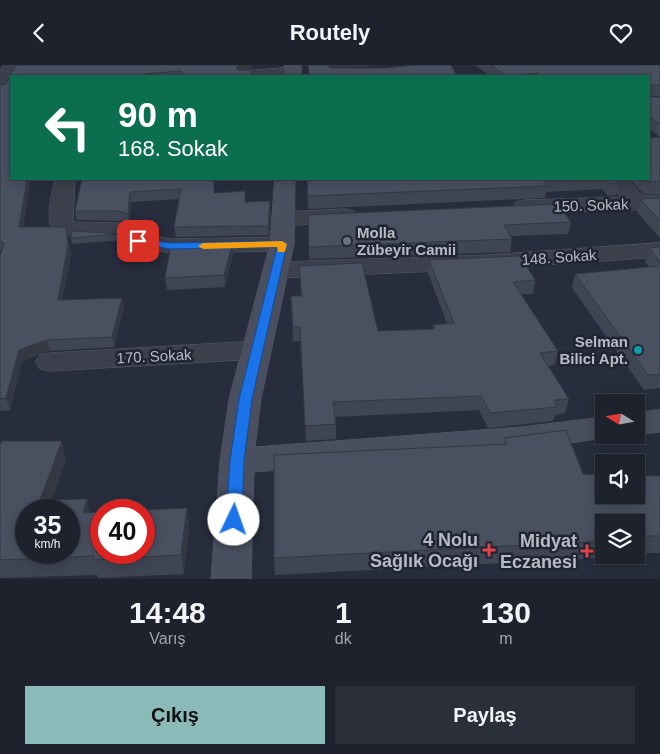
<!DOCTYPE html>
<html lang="tr">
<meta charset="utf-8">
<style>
body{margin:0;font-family:Helvetica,sans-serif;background:#2a2f39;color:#f1f3f6;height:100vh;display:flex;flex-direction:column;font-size:19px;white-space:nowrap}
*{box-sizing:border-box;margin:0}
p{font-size:16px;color:#a0a4aa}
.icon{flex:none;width:28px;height:28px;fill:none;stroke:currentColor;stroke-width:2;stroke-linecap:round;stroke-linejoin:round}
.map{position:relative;height:514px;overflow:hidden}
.drawer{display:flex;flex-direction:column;background:#1d222d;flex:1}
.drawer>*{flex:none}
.banner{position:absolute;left:10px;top:10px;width:640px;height:105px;border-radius:0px;box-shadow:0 2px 12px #0003,0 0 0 1px #3b3f49;background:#0b6e4f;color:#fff;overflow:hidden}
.needle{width:32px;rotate:281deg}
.buttons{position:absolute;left:595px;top:329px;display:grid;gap:10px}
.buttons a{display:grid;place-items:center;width:50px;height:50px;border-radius:0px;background:#1d222d;box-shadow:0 2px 12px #0003,0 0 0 1px #3b3f49;font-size:25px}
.speed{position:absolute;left:15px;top:434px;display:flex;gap:10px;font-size:25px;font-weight:700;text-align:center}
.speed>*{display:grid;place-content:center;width:65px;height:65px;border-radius:50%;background:#1d222d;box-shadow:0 2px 12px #0003,0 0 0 1px #3b3f49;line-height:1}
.speed small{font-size:12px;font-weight:400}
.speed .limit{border:8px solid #d22;background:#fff;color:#111}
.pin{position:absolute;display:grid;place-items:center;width:42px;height:42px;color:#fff;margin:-21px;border-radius:10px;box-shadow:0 2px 8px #0006}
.me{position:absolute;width:55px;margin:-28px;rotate:3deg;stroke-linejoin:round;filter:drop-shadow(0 0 4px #0008)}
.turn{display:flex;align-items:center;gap:18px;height:105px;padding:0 25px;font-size:22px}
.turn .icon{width:65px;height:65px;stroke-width:2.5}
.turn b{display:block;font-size:35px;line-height:42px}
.eta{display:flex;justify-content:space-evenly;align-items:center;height:85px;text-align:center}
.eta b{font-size:30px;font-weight:700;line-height:35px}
.cta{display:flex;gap:10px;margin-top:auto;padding:10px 25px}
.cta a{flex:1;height:58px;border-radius:0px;background:#8bbbb9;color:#111;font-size:20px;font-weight:700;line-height:58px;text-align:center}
.cta a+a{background:#2a2f39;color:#f1f3f6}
header{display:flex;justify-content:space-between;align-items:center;height:65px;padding:0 25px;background:#1d222d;font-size:22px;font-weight:700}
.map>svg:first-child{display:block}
</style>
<header><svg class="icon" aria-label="back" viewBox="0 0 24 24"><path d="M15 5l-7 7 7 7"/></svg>Routely<svg class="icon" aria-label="heart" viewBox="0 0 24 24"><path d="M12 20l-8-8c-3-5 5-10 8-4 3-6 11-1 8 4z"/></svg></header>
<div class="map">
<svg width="660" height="514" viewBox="0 0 660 514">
<rect width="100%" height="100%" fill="#272d3c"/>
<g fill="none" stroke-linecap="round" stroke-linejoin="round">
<defs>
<g id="street">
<path d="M4,0h16l-6,11h-3v5l-5,10 -6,1v-20z"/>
<path d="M294,2l8,5 -2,3 -62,1 8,-5z"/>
<path d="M55,114h20l-2,43 48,1 19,6 6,6 24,4 112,-2 8,2 4,5 -4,5 -8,2 -112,2 -40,-7 -6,-7 -6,-2 -64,-3c-10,-14 -2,-40 1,-55z"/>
<path d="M606,114h21l16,17 17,-1v14l-136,5 -8,-2 -3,-5 3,-5 8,-2 96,-3z"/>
<path d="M346,144l8,2 3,5 -3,5 -71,5 -8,-2 -3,-5 3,-5 8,-2z"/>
<path d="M660,178v14l-173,12 -210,9 -9,-3 -4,-5 4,-5 9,-3 210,-7z"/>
<path d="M258,276l10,3 4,6 -4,6 -10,3 -208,12 -10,-2 -5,-7 5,-7 10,-2z"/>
</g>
<g id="secondary">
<rect x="285" y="0" width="16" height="11"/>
<path d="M275,114h20l-1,65 -33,155 -6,48 266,-20 83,-10v18l11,1 -94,15 -267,21 -3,107h-40l9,-118 9,-62 41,-155z"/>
<path d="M660,345v22l-24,3v-22z"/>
</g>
</defs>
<use href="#street" stroke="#565b67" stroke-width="1"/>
<use href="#secondary" stroke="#565b67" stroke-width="1"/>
<use href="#street" fill="#3b404c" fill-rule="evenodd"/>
<use href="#secondary" fill="#494f5f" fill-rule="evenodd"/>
</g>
<g fill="#3f4553">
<path d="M16,0l236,4 -8,1h7l1,6h-241v103h20l-8,48h43l5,28 -9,45 62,8 -10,39 -64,4 -28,10 -12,49 -10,1v-155l2,-5h-2v-166l6,-1z"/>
<path d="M475,0h185v31h-10v1h10v97h-16l-15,-15h20l11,-42 -11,-8v-53h-159z"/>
<path d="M82,114l133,14 31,9 25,9 -2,24 -93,2 -2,-10 5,-28 -48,3 -2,22 -8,-3 -44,-1 -2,-9z"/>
<path d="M307,114h309l3,4 -3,12 -8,1 -6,-7 -56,3 -1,6 -237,11z"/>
<path d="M660,133v40l-23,-26 3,-13z"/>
<path d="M308,150l263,7 -3,12 -58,2 2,3 -2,13 -201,7z"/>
<path d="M121,169l1,6 -50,4 -1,-6z"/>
<path d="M233,177v12l-8,33 -58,3 -2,-12z"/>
<path d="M660,182v141l-16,2 -72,-102 3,-14 74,-7 -4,-5 4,-14z"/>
<path d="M429,195l106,20 -2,14h-12l37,57 -3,14 -7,1 21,33 -4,14 -10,2 -2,6 -65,7 -9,-18 -144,7 1,7v15l-30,2 -6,-100h-7l-2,-45h10l-2,-30 79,65 55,-2v-4l14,-2 -19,-50z"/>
<path d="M504,373l79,36 77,2v77h-24v-30h-32v32l-1,3 -328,17 -1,-17 229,-114z"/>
<path d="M0,380l66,14 -14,41 38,13 97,-5 2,18 -5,48 -86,4 -1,-3 -97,3z"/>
</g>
<g fill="#333843">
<path d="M240,0h12v4h-7l-9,7v-8z"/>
<path d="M329,0h54l-45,4 -10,7v-10z"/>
<path d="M538,8v3h-27z"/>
<path d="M27,114h4l-10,58 -2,-10z"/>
<path d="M130,127l1,10 -2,22 -1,-10z"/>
<path d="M270,136l1,10 -2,24 -1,-9z"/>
<path d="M66,162l5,28 -11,55 -2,-10z"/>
<path d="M233,177v12l-8,33 -1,-12z"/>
<path d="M122,233l2,10 -10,39 -2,-10z"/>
<path d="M47,275l3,11 -28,10 -12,49 -4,-12 13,-48z"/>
<path d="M62,376l4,18 -18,51 -8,-10z"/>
<path d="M87,434l4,18 -8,-4z"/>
<path d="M187,443l2,18 -5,48 -3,-19z"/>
</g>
<g fill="#495060" stroke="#333843" fill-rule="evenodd">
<path d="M16,0h224l-4,3 2,2h13v6h-67l-3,-5 -36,3v2h-134v103h16l-8,48h47l2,18 -10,55 64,-2 -10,39 -65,3 -28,10 -13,48 -6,1v-143l4,-13 -4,-1v-157l6,-1z"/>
<path d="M308,0h21l-1,1 2,2h54l31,-3h36l6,11h-148z"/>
<path d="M490,0h170v20h-10v12h10v27l-11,-8v-40h-108l-3,-3 -32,3z"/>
<path d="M660,72v44l-13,1 -3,-3h5v-41z"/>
<path d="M82,114h132v14l31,-2v11l25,-1 -2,25 -94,1 7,-38 -51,3 -2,22 -9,-3h-44z"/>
<path d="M307,114h249h-13l4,7 -239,10z"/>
<path d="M607,114h9l3,4h-9z"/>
<path d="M660,133v23l-20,-22z"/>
<path d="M558,139l13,18 -67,3 8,14 -203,8 -1,-32z"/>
<path d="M72,166l49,3 -50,4z"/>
<path d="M233,177l-9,33 -59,3 6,-35z"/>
<path d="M660,182v15l-11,-14z"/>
<path d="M521,191l14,24 -22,2 45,69 -18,2 29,46 -15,1 3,7 -67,6 -9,-17 -148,6 3,22 -31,2 -5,-99h-7l-2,-31h11l-3,-30 63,-3 16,68 57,-2 -2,-4 21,-2 -25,-63z"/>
<path d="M660,201v108l-12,1 -73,-101z"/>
<path d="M566,365l17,44 21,1v20h32v-20l24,1v60h-24v-13h-32v18l-330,17v-103l233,-11 -3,-6z"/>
<path d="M2,376h60l-22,59 47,-1 -4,14 18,-1v41h43v-43h-2l45,-2 -6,47 -88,5 1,-4 -94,4v-115zM26,445h43v43h-43z"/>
</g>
<path fill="#1a73e8" stroke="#114b97" d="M138,173l32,5 112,-2 5,3 -35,155 -8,62 -2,59 -3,4h-10l-3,-4 4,-59 9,-62 38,-152 -107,2 -35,-6 -2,-2z"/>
<path fill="#f59e0b" d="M282,176l5,3 -2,8h-7l-1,-5 -74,2 -5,-3 5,-3z"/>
<circle fill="#6b7280" stroke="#202531" stroke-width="2" cx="347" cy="176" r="5"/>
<circle fill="#0f9aa8" stroke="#202531" stroke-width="2" cx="638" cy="285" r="5"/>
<g fill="#e0444e" stroke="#202531" stroke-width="2">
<path d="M486.5 477.5h5v5h5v5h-5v5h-5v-5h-5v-5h5z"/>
<path d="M584.5 478.5h5v5h5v5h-5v5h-5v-5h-5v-5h5z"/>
</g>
<g text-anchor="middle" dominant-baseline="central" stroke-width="5" stroke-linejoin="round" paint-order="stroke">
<g font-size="15" fill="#b7bbc7" stroke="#202531">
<text transform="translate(591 140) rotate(-2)">150. Sokak</text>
<text transform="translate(559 192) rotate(-4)">148. Sokak</text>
<text transform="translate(154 291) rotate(-3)">170. Sokak</text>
</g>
<g font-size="15" font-weight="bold" fill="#b7bbc7" stroke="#202531" text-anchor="start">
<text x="357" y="167">Molla<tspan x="357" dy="17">Zübeyir Camii</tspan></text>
<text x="628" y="276" text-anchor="end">Selman<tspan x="628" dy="17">Bilici Apt.</tspan></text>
</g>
<g font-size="18" font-weight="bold" fill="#b7bbc7" stroke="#202531" text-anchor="end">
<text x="478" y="475">4 Nolu<tspan x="478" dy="21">Sağlık Ocağı</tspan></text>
<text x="577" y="476">Midyat<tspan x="577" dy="21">Eczanesi</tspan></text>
</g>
</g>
</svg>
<div class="buttons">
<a><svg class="needle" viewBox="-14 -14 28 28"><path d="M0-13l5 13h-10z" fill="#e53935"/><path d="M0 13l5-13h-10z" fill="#a0a4aa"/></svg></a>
<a><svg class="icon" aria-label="sound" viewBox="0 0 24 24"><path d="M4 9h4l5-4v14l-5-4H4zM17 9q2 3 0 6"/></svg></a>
<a><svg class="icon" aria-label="layers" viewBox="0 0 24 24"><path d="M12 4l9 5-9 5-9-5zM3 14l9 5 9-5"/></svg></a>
</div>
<div class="speed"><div>35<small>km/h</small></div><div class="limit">40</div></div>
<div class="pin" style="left:138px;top:176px;background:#d93025"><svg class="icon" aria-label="arrive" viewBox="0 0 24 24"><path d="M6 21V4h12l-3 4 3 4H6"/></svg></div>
<svg class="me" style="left:234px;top:455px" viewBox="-20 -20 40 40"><circle r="19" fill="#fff"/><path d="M0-13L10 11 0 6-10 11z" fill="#1a73e8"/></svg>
<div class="banner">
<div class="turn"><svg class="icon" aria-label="left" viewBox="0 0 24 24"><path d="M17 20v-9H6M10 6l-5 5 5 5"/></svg><div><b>90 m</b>168. Sokak</div></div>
</div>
</div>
<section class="drawer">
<div class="eta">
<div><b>14:48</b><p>Varış</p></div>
<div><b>1</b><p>dk</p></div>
<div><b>130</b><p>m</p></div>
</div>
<div class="cta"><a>Çıkış</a><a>Paylaş</a></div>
</section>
